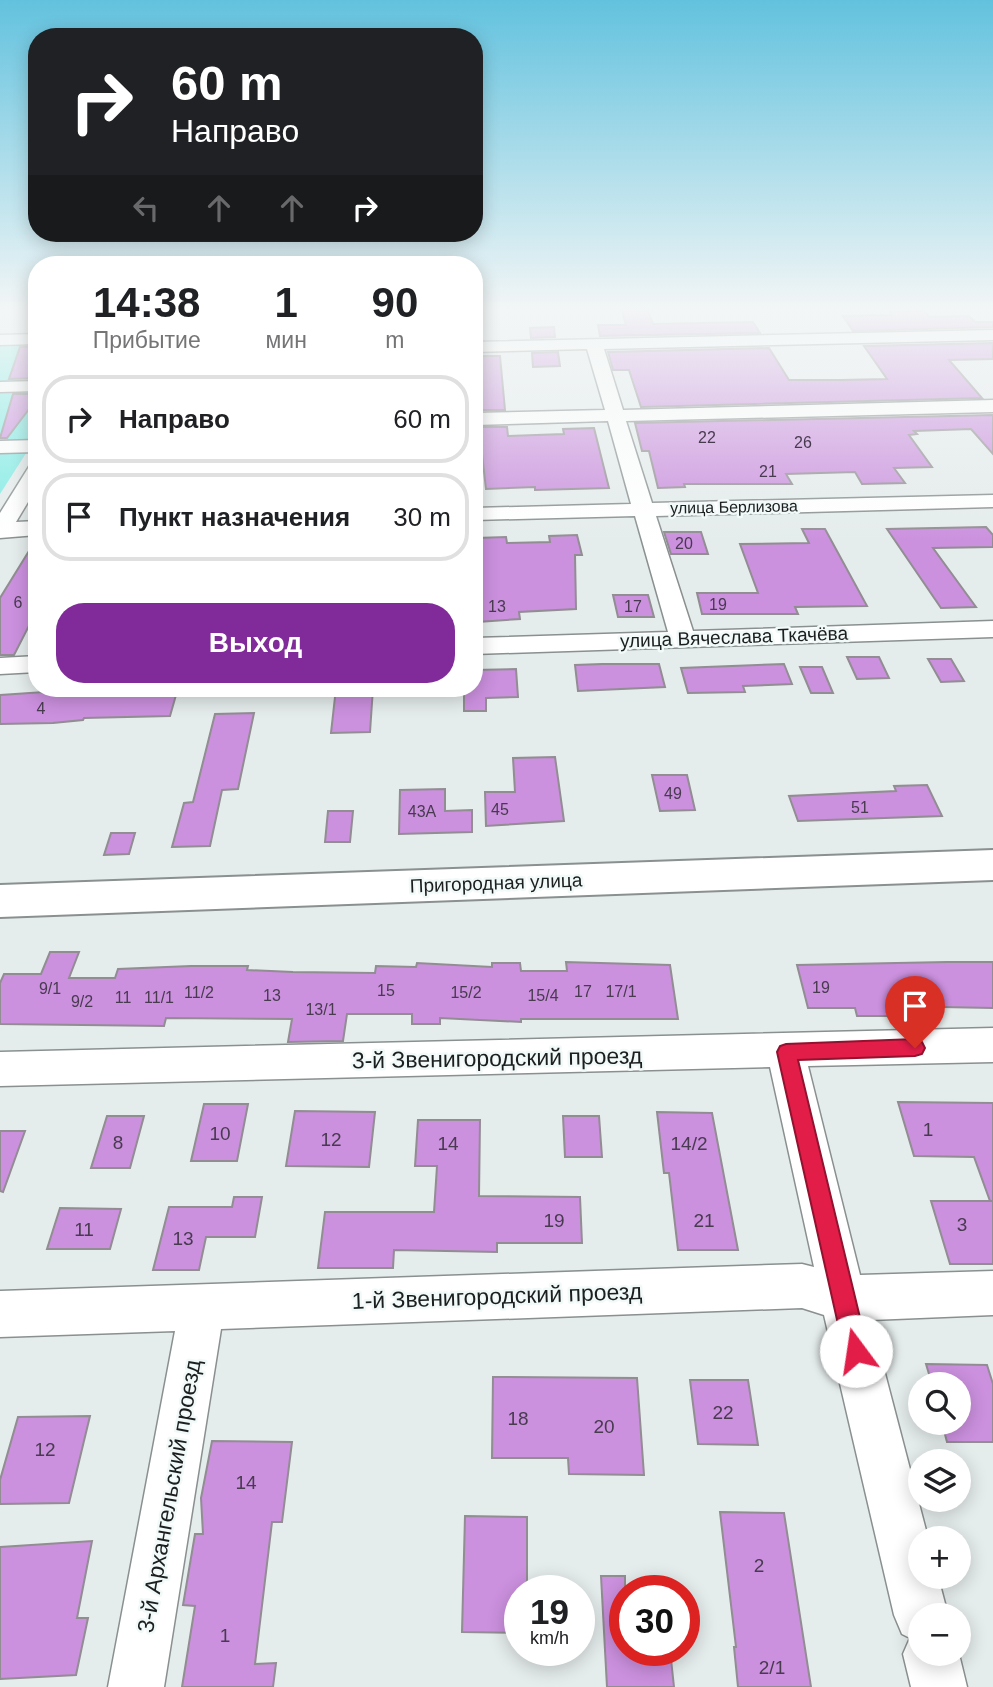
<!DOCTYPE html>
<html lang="ru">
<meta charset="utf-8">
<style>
body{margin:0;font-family:Arial,sans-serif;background:#f2f2f2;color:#202124;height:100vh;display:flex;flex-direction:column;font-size:26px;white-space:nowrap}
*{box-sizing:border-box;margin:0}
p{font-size:23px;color:#757577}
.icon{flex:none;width:38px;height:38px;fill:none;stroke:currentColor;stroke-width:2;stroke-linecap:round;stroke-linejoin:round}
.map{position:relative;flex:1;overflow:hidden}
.details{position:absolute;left:28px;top:256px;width:455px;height:441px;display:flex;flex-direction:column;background:#fff;border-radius:28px;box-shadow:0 4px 18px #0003}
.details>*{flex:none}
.hud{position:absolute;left:28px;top:28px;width:455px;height:214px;border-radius:28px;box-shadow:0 4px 18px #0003;background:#202124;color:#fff;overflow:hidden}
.controls{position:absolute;left:908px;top:1372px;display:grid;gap:14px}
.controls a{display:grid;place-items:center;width:63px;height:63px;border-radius:50%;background:#fff;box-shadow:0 4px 18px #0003;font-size:35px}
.speed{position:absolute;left:504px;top:1575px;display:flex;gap:14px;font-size:35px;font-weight:700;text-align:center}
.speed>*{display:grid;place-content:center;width:91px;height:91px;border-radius:50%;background:#fff;box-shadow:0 4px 18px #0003;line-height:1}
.speed small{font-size:18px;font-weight:400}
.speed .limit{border:10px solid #d22;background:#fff;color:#111}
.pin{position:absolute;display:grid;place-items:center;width:60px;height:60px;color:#fff;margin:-72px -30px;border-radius:50% 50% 50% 0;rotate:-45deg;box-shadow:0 0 7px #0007}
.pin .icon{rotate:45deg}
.me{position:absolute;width:77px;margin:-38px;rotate:346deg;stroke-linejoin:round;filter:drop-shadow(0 0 5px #0008)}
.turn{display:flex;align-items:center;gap:24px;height:147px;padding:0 28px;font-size:32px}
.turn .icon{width:91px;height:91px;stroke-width:2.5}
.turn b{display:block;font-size:49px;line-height:60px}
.lanes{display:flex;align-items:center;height:66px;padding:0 28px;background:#0003;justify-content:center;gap:35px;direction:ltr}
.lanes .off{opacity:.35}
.eta{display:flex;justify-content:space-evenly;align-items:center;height:119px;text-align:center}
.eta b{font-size:42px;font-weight:800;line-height:49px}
.button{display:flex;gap:14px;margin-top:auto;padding:14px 28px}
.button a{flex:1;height:80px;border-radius:28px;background:#802b99;color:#fff;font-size:28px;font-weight:800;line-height:80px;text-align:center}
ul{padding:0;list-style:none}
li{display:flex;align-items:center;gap:21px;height:88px;margin:0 14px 10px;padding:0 14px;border:4px solid #e0e0e0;border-radius:28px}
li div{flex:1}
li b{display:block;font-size:26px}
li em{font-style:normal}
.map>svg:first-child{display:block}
</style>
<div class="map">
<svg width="993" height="1687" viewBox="0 0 993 1687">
<rect width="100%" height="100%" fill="#e5ecec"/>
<path fill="#80ece5" d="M37,339v97l-37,58v-154z"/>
<g fill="#cb90de" stroke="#918d92" stroke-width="2">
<path d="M622,311h26l5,13 100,-2 7,11 -160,3 -2,-11h28z"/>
<path d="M924,311l5,6 40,-1 6,6h18v5l-140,4 -10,-15 50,-1 -3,-3z"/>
<path d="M554,327l1,10 -24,1 -1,-10z"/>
<path d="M993,343v16l-44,1 33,38 -341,9 -12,-37h-16l-5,-18 161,-4 20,32h52l46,-1 -23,-33z"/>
<path d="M20,347h17v31l-28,1z"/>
<path d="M558,352l2,14 -27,1 -1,-14z"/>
<path d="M476,356h24l5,54h-27z"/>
<path d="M13,394h21l-5,15 -22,29h-7z"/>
<path d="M993,415v39l-22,-25 -57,2 3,3 -8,1 23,32 -38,1 11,15 -43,1 -7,-12 -69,2 6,10h-108l1,3 -27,1 -9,-37h-7l-7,-28z"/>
<path d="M479,427h28l1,9 56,-2 -1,-5 31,-1 15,60 -74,2v-3l-49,2z"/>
<path d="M986,527l7,8v12l-60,1 43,59 -35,1 -54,-79z"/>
<path d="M802,529h23l42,77 -72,1 3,7h-96l-5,-21h61l-18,-49 69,-1z"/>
<path d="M664,532h37l7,22h-37z"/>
<path d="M577,535l5,20h-7l1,54 -57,3 1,7 -42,3 -4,-28 7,-1 -5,-55 30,-1 1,6 43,-1 -1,-6z"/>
<path d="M37,538v72l-23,45h-14v-57z"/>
<path d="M613,595h35l6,22h-36z"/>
<path d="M847,657h32l10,21 -32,1z"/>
<path d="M928,659h23l13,22 -23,1z"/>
<path d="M602,664h57l6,23 -87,4 -3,-26z"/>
<path d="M784,664l8,20 -49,2 2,6 -57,1 -7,-25z"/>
<path d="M800,667h22l11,26h-22z"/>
<path d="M516,669l2,28 -32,1v13h-22v-23h10v-18z"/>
<path d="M104,688h74l-8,28 -86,2 -1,2 -30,3 -53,1v-29z"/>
<path d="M336,688h37l-3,44 -39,1z"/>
<path d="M254,713l-16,76 -16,1 -12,56 -38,1 12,-44 9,-1 22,-88z"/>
<path d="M555,757l9,64 -78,5 -1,-34h30l-2,-34z"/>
<path d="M652,775h35l8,35 -35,1z"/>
<path d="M927,785l15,31 -144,5 -9,-25 107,-5 -2,-5z"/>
<path d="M445,789v22l27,-1v22l-73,2 1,-44z"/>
<path d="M328,811h25l-3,31h-25z"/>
<path d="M111,833h24l-6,21 -25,1z"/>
<path d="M50,952h29l-10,26h46l3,-9 73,-3h57l-1,4 46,2 82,1 1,-7 40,1 1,-4 75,4v-4h28l1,8h46l-1,-9 104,3 8,54h-157v3l-81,-4v6h-28v-10h-65l-4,27 -55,1 4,-23 -126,-1 -2,8 -164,-2v-41l4,-9h37z"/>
<path d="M947,962h46v46l-104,-2 3,10h-35l-2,-8h-47l-11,-43z"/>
<path d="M898,1102l95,1v98h-3l-16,-44 -60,-1z"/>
<path d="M204,1104h44l-11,57h-46z"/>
<path d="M295,1111l80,1 -6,55 -83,-1z"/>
<path d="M657,1112l55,1 26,137h-60l-9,-77h-5z"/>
<path d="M107,1116h37l-14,52h-39z"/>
<path d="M563,1116h36l3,41h-37z"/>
<path d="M418,1120h62l-1,76 101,1 2,46h-85v9l-103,-2 -1,18h-75l7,-56h109l3,-46h-22z"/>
<path d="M0,1131h25l-22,61 -3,-1z"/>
<path d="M234,1197h28l-7,40h-49l-7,33h-46l16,-63h63z"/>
<path d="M931,1201h62v63h-43z"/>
<path d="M60,1208l61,1 -11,40h-63z"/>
<path d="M926,1364l61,1 6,19v58h-46l-5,-19h17v-39h-27z"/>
<path d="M493,1377l144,1 7,97 -75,-1 -1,-16h-76z"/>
<path d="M690,1380h58l10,65 -60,-1z"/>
<path d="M90,1416l-21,87 -69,1v-24l18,-63z"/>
<path d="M212,1441l80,1 -10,80h-10l-17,142 21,-1 -3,24h-91l13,-81 -12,-1 12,-71h8l-2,-36z"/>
<path d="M720,1512l64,1 27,174h-73l-4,-40h2z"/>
<path d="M465,1516l62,1v74h-7v42l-58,-1z"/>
<path d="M92,1541l-15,77h11l-12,57 -76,4v-132z"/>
<path d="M601,1576h24v74h45l4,37h-67z"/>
</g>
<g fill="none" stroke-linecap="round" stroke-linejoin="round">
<defs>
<g id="minor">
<path d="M993,330v10l-389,9 19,61 370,-10v12l-367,9 26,82 341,-8v12l-337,9 37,115 300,-10v16l-519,17v-16l194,-6 -33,-116 -161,4v-12l157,-4 -23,-83 -134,4v-12l131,-3 -18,-61 -113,3v-10z"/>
<path d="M37,334v10l-37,1v-10z"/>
<path d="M37,381v10l-37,1v-10z"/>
<path d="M37,440v12l-37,1v-12z"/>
<path d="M37,463v24l-21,35 21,-1v14l-37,3v-25l30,-48z"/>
<path d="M37,656v16l-37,2v-16z"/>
<path d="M993,1028v34l-185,4 52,209 133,-4v44l-122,5 57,218h-8v39h18l10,38h-28v39h39l8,33h-56l-8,-33 7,-16 -8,-4 -8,-19 -70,-300 -22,-7 -581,21 -57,358h-56l67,-356 -175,6v-46l802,-27 12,3 -44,-200 -770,19v-34z"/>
</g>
<path id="tertiary" d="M993,850v30l-993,37v-32z"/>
</defs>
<use href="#minor" stroke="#89908f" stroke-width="3"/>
<use href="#tertiary" stroke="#89908f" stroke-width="4"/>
<use href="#minor" fill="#fff" fill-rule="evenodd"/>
<use href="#tertiary" fill="#fff" fill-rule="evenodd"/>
</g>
<linearGradient id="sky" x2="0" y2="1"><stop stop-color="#62c2de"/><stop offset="0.57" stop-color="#f3f6f6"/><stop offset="1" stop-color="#f3f6f6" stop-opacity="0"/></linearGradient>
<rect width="993" height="543" fill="url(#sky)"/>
<path fill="#e11d48" stroke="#92132f" stroke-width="2" d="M915,1039l7,3 3,6 -3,6 -7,2 -117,4 70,291 -4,9 -8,3 -8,-3 -4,-9 -67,-299 3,-6 6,-2z"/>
<g text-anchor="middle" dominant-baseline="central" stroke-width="5" stroke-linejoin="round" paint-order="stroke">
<g font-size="16" fill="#483b4f">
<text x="707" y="437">22</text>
<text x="803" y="442">26</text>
<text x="768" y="471">21</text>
<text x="684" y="543">20</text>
<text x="18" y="602">6</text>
<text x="718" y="604">19</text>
<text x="497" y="606">13</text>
<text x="633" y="606">17</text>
<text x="41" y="708">4</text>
<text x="673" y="793">49</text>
<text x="860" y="807">51</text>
<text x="500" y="809">45</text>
<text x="422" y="811">43А</text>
<text x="821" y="987">19</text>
<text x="50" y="988">9/1</text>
<text x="386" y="990">15</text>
<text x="583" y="991">17</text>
<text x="621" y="991">17/1</text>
<text x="199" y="992">11/2</text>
<text x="466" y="992">15/2</text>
<text x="272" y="995">13</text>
<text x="543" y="995">15/4</text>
<text x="123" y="997">11</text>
<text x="159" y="997">11/1</text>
<text x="82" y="1001">9/2</text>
<text x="321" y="1009">13/1</text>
</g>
<g font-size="16" fill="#1c1f1f" stroke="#f2faf9">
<text transform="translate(734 507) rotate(-1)">улица Берлизова</text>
</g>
<g font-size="19" fill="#1c1f1f" stroke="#f2faf9">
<text transform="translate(734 637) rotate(-2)">улица Вячеслава Ткачёва</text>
<text transform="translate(496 883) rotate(-2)">Пригородная улица</text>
</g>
<g font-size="19" fill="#483b4f">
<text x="928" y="1129">1</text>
<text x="220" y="1133">10</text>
<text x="331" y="1139">12</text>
<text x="118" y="1142">8</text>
<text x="448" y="1143">14</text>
<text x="689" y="1143">14/2</text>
<text x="554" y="1220">19</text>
<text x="704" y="1220">21</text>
<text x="962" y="1224">3</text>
<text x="84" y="1229">11</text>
<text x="183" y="1238">13</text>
<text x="723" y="1412">22</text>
<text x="518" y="1418">18</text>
<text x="604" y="1426">20</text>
<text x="45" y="1449">12</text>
<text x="246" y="1482">14</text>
<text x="759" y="1565">2</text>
<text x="225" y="1635">1</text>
<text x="772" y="1667">2/1</text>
</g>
<g font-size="23" fill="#1c1f1f" stroke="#f2faf9">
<text transform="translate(497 1058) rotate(-1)">3-й Звенигородский проезд</text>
<text transform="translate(497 1296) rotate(-2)">1-й Звенигородский проезд</text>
<text transform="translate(169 1496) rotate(-80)">3-й Архангельский проезд</text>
</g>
</g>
</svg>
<div class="controls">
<a><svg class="icon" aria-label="search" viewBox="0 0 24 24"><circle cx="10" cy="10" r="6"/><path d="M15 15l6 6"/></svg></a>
<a><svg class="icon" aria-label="layers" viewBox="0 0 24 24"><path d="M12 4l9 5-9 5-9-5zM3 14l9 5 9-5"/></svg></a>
<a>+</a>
<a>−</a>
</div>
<div class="speed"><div>19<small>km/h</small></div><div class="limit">30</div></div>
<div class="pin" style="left:915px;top:1048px;background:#d93025"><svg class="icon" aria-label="arrive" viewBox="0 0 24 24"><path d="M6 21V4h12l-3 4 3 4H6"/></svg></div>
<svg class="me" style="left:856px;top:1351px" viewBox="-20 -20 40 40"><circle r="19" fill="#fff"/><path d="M0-13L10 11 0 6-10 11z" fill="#e11d48"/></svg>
<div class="hud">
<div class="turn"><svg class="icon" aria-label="right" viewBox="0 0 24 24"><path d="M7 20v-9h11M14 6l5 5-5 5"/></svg><div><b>60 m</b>Направо</div></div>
<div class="lanes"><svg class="icon off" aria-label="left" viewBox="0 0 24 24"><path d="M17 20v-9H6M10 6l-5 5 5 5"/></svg><svg class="icon off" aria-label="ahead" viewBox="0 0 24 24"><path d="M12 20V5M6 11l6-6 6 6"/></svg><svg class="icon off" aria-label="ahead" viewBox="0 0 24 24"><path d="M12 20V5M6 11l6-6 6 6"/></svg><svg class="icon" aria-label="right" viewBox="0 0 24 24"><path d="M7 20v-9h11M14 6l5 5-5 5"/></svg></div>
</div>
<section class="details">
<div class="eta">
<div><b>14:38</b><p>Прибытие</p></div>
<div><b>1</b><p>мин</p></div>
<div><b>90</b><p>m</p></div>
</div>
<ul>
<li><svg class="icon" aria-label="right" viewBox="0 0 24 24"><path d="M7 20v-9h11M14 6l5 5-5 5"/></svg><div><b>Направо</b></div><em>60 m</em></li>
<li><svg class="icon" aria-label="arrive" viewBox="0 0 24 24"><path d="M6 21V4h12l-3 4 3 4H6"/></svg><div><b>Пункт назначения</b></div><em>30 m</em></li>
</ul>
<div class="button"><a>Выход</a></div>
</section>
</div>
